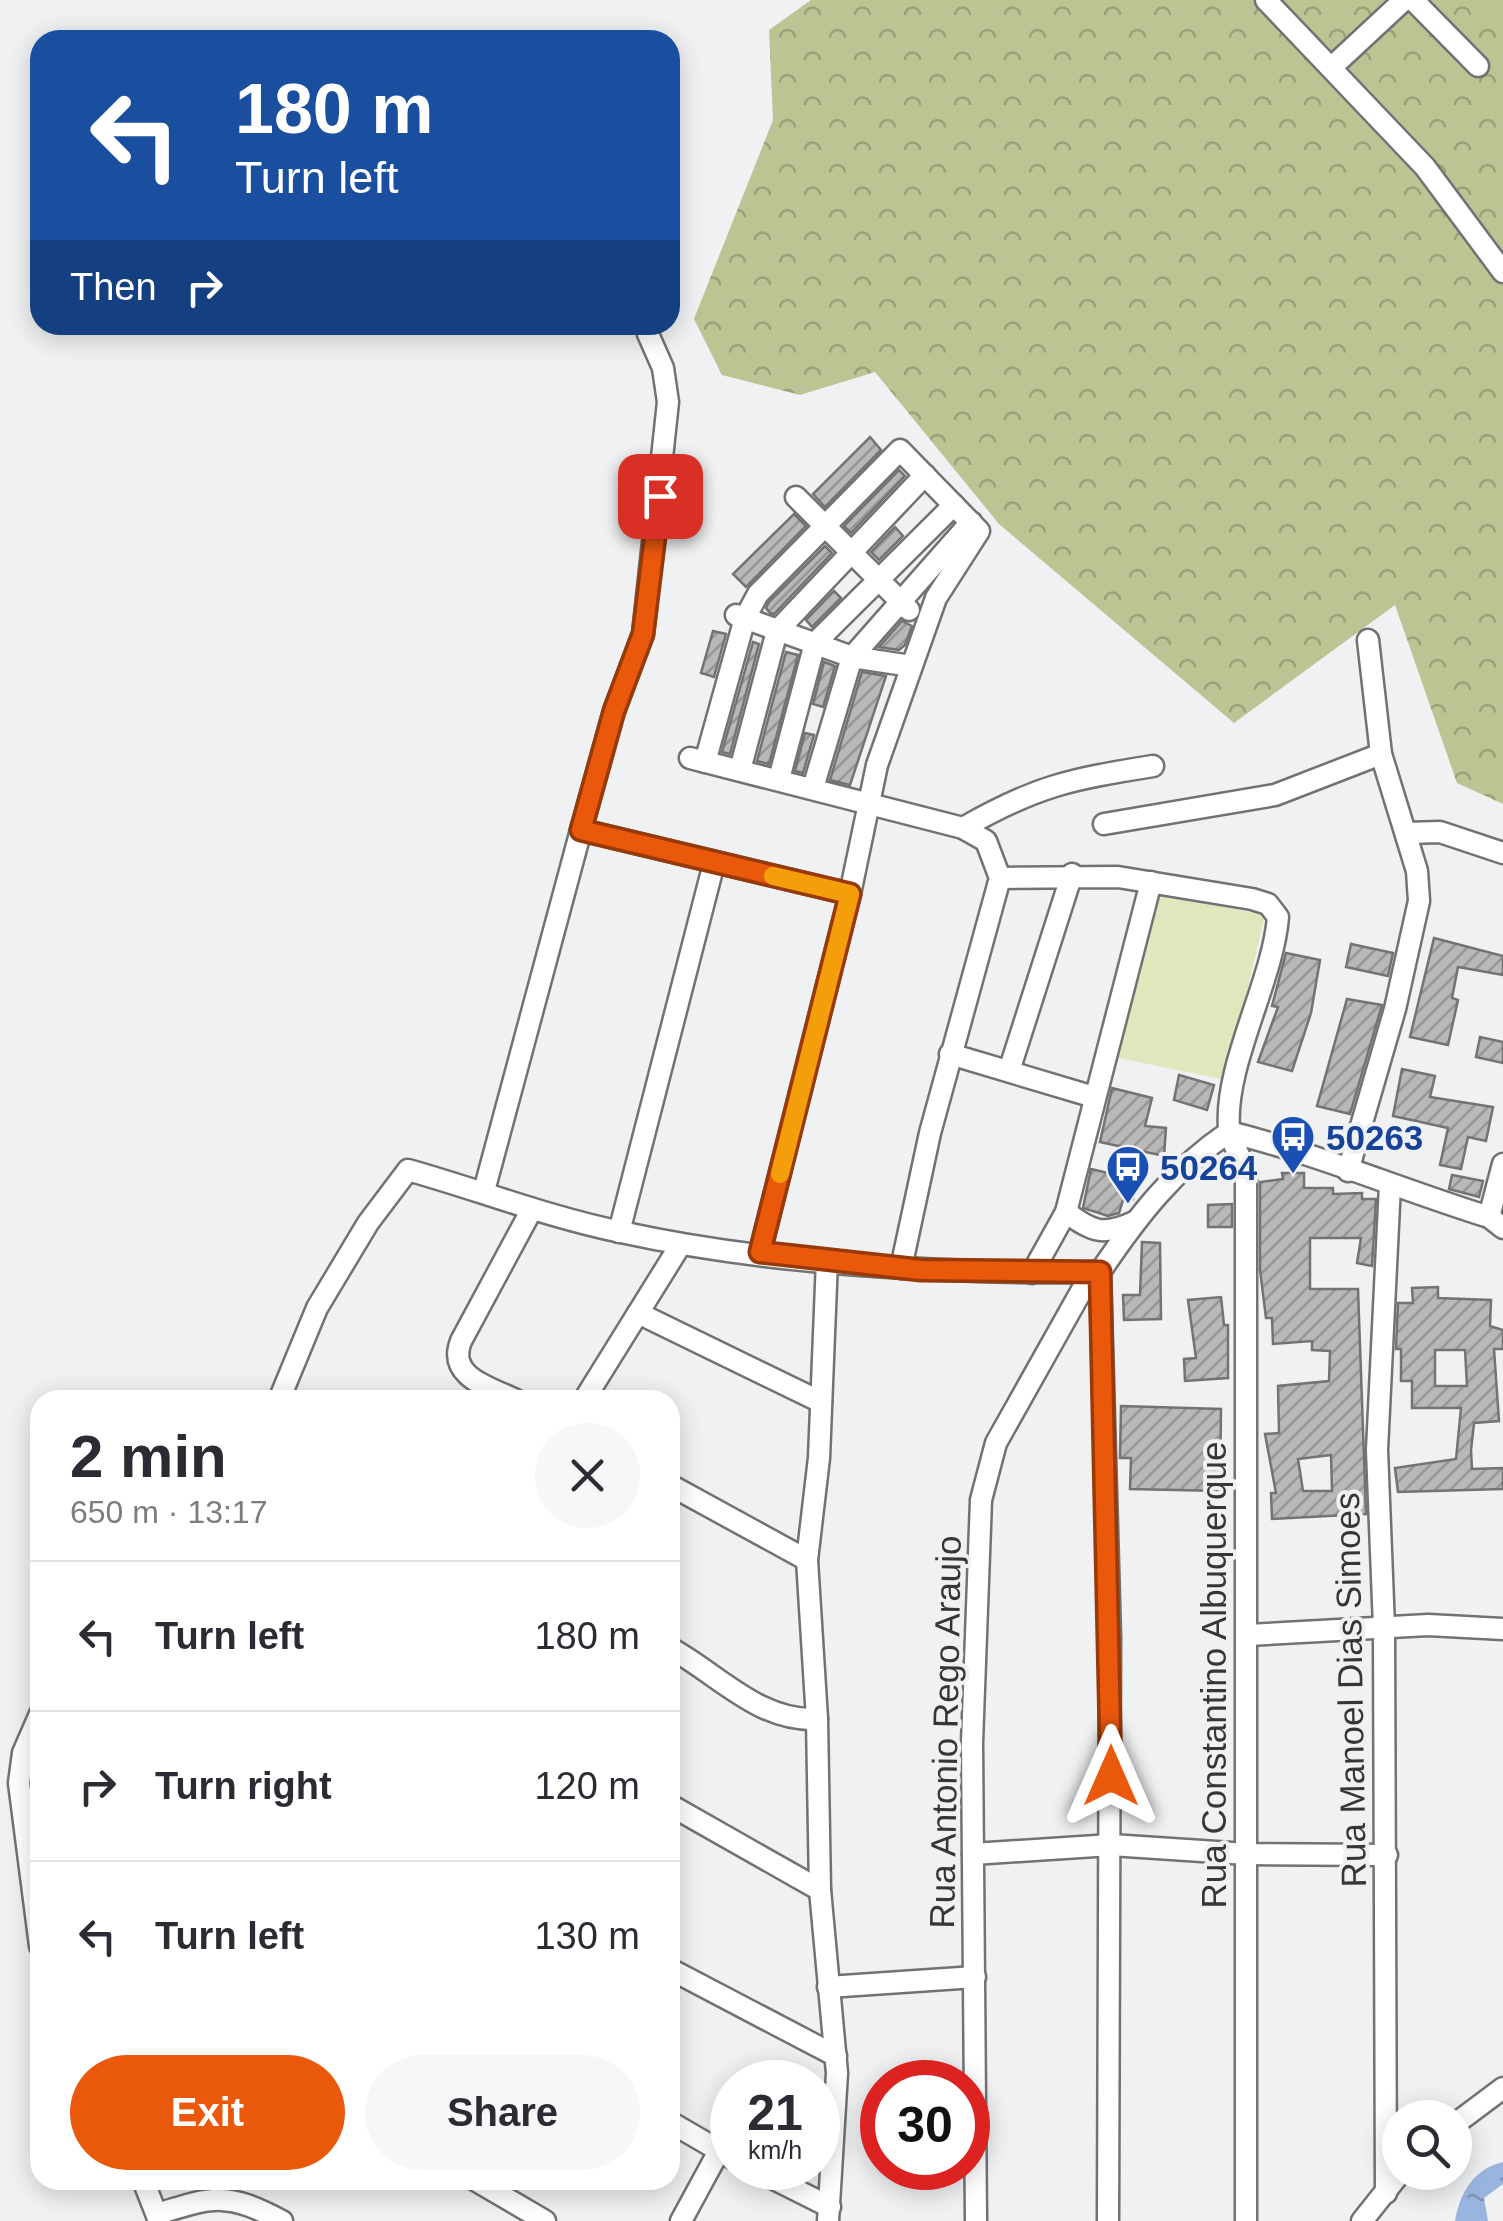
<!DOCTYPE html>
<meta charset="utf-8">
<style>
body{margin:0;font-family:Arial,sans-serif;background:#f7f7f7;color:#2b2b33;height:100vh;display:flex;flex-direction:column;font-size:38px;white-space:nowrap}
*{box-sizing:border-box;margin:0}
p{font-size:32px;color:#7c7c81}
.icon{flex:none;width:55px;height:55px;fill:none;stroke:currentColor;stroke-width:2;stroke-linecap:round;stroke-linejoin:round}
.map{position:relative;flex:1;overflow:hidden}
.sheet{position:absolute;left:30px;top:1390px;width:650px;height:800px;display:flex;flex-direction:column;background:#fff;border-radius:30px;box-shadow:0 5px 25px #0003}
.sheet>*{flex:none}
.banner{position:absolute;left:30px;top:30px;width:650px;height:305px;border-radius:30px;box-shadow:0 5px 25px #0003;background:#1a4fa0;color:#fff;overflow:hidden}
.controls{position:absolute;left:1382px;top:2100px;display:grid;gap:20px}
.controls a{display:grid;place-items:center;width:90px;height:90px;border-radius:50%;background:#fff;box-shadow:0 5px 25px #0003;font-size:50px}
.speed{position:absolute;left:710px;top:2060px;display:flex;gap:20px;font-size:50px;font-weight:700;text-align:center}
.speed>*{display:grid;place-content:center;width:130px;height:130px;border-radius:50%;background:#fff;box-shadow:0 5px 25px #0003;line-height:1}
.speed small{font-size:25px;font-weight:400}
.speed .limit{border:15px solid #d22;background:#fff;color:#111}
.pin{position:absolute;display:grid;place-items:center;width:85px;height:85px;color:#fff;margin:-42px;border-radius:20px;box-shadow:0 5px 15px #0006}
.me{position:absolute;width:110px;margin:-55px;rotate:0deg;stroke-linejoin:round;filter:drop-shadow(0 0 8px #0008)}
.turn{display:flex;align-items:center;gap:35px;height:210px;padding:0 40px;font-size:45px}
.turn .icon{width:130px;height:130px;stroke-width:2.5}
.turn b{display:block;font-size:70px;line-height:85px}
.then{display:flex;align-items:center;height:95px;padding:0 40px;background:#0003;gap:20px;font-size:38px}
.round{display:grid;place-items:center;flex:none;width:105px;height:105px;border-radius:52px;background:#f7f7f7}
.headline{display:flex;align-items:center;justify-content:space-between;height:170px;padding:0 40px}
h1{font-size:60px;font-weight:700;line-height:75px}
.action{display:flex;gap:20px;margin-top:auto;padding:20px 40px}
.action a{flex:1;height:115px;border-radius:60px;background:#ea580c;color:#fff;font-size:40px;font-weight:700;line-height:115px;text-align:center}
.action a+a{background:#f7f7f7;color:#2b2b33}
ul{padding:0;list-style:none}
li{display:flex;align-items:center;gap:30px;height:150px;padding:0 40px;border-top:2px solid #e1e1e2}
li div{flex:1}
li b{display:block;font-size:38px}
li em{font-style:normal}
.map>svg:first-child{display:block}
</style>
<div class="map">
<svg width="1503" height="2221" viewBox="0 0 1503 2221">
<defs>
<pattern id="forest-crowns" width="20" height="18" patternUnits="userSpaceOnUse" patternTransform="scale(2.5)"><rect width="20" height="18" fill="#bbc593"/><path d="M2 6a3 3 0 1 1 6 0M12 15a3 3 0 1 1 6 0" fill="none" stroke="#99a179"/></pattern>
<pattern id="water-ripples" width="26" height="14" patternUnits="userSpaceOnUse" patternTransform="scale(2.5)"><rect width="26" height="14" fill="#99b5df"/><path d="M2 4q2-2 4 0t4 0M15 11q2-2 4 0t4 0" fill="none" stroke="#7e94b6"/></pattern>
<pattern id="building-hatch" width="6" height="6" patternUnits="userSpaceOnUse" patternTransform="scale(2.5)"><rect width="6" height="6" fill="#b8b8b9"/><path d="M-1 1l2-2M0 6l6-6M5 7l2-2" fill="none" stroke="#969697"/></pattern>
</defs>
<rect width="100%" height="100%" fill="#f0f1f3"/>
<path fill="url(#forest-crowns)" d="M811,0h692v804l-46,-21 -62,-178 -161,118 -235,-199 -124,-152 -75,23 -78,-20 -28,-56 79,-199 -4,-90z"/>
<path fill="#dfe8bc" d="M1157,894l108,21 -39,165 -112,-23z"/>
<path fill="url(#water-ripples)" d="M1503,2162v22l-19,14 4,23h-33c5,-29 19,-52 48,-59z"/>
<g fill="url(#building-hatch)" stroke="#737274" stroke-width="2.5" fill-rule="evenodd">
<path d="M870,437l11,13 -56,57 -12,-13z"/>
<path d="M899,470l6,6 -54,57 -7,-7z"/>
<path d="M794,514l12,12 -60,61 -13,-13z"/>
<path d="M895,527l8,9 -24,24 -8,-8z"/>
<path d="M825,546l7,7 -58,61 -4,-1 -4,-5 3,-6z"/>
<path d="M834,591l7,7 -29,29 -6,-7z"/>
<path d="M902,621l10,5 -7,19 -6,5 -20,-3z"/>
<path d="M713,631l13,3 -12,43 -13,-4z"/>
<path d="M753,642l6,2 -29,110 -8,-2z"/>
<path d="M786,652l12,3 -29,109 -12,-3z"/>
<path d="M824,662l11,4 -12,41 -10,-3z"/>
<path d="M862,672l24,4 -36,109 -20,-5z"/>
<path d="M805,733l9,2 -11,38 -8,-2z"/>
<path d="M1434,938l69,18v19l-45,-8 -6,31 6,2 -10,45 -38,-8z"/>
<path d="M1351,944l42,9 -5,23 -42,-9z"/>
<path d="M1286,953l34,7 -9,53 -19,58 -34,-9 20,-55 -6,-1z"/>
<path d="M1347,999l35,6 -32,109 -33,-8z"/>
<path d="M1480,1037l23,5v21l-27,-6z"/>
<path d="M1402,1069l33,7 -5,21 63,10 -7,34 -18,-4 -7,32 -21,-4 8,-37 -55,-12z"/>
<path d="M1179,1075l35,10 -7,25 -33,-10z"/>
<path d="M1112,1088l40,10 -7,28 21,2 -2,28 -64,-14z"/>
<path d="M1091,1169l46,11 -4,19 -9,-2 -5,16 -11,3 -25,-8z"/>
<path d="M1282,1173h22v15h29v6l29,-1v6h14l-4,67 -15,-3 4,-25h-51v51h48l8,225 -94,5 -1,-26h5l-11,-59 14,-1 -1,-47 51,-5 1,-30 -18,-1v-9l-39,3 -1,-26h-6l-6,-48v-88l23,-3zM1331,1455l1,36h-29l-5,-32z"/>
<path d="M1452,1175l31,6 -4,16 -30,-8z"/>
<path d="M1232,1204v23h-24v-22z"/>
<path d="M1142,1242l18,1 1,76 -37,1 -1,-25h17z"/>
<path d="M1438,1287v11l53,2 -1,26 13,4v19h-9l5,72 -25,2 -3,27 1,19 31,-1v21l-105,3 -3,-24 61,-9 5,-51h-49v-27h-11v-32h-5l2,-46h15l-1,-15zM1435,1350h30l2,36h-32z"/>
<path d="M1221,1297l3,28h4v53l-43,3 -1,-22 12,-1 -8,-58z"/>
<path d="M1121,1406l100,3 -1,82 -90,-2 1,-31h-11z"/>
</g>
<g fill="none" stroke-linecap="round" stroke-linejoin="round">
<defs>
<g id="minor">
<path d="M1266,0l159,167 78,105"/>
<path d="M1413,0l65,66"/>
<path d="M1333,66l71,-66"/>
<path d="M796,497l113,113"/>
<path d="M736,615l116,42 59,9"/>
<path d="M690,758l273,70 23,13 14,37 -70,255 -29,135"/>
<path d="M705,762l40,-144 13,-24 142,-144 79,81 -43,67 -59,167 -27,129 -90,358"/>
<path d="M740,770l37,-139 148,-156"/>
<path d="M779,779l36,-136 139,-138"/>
<path d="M813,788l39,-131 119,-135"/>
<path d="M1104,824l171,-29 106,-41"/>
<path d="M963,828c73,-42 108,-49 190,-62"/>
<path d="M581,830l33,-119 29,-77 25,-232 -5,-34 -15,-34"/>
<path d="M1406,833l34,-1 63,21"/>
<path d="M1000,878l118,-1 134,22 16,5 10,13c-5,64 -54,148 -49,211 2,16 15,31 17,50v1043"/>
<path d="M950,1054l144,43"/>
<path d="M1009,1071l63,-197"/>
<path d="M1348,1171l47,-162 24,-108 -2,-30 -36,-117 -13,-114"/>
<path d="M484,1191l97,-361 269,64"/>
<path d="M1066,1212c26,20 38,24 68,10"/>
<path d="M1489,1217l14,-53"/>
<path d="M619,1232l95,-369"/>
<path d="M827,1260l-8,198 -12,102 10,159 3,171 17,183 -9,148"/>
<path d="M1100,1272l10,365 -2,584"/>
<path d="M1100,1272c37,-55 74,-103 129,-140 89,22 173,58 260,85l14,11"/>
<path d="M1032,1273l34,-61 85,-330"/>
<path d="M638,1313l183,89"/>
<path d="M279,1400l38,-92 51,-85 40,-53c71,20 140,47 213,62 150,33 326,42 479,40"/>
<path d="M516,1400c-27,-13 -69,-23 -55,-59l71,-132"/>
<path d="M584,1400l97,-156"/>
<path d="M670,1485l137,75"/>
<path d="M1248,1635l180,-10 75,4"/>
<path d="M670,1648c48,26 89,74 147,71"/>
<path d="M40,1714l-17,39 -4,30 21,163"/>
<path d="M670,1805l150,85"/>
<path d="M973,1854l138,-9 136,9 140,1"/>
<path d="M670,1969l166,87"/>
<path d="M828,1987l147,-10"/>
<path d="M670,2122l62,36"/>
<path d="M1455,2124l48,-36"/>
<path d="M752,2168l78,39"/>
<path d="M143,2180l16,41"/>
<path d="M475,2180l70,41"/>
<path d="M1386,2193l-2,-566 -7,-177 13,-265"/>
<path d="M157,2214c58,-18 70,-22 125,7"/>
<path d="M681,2221l38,-70"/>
<path d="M976,2221l-4,-478 9,-243 15,-57 96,-171"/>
<path d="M1362,2221l39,-49"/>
</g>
</defs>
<use href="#minor" stroke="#717273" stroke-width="25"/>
<use href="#minor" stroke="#fff" stroke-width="20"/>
</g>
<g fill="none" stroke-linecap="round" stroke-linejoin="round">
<defs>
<path id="route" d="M660,496l-17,138 -29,77 -33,119 269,64 -90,358 161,18 179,2 11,504"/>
</defs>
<use href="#route" stroke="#983908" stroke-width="25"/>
<use href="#route" stroke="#ea580c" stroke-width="18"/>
<path stroke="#f59e0b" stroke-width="18" d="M773,876l77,18 -70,280"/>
</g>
<defs>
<symbol id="bus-pin" viewBox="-11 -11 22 30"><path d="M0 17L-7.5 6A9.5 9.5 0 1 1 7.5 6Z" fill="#1a4fb4" stroke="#f0f1f3"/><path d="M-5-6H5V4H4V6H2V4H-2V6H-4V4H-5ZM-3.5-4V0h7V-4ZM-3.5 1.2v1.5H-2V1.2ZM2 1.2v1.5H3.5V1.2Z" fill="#fff"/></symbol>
</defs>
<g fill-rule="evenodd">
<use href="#bus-pin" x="1268" y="1112" width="50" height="68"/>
<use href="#bus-pin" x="1103" y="1142" width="50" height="68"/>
</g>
<g text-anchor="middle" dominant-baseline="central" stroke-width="8" stroke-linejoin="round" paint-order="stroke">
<g font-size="35" font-weight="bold" fill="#164399" stroke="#f0f1f3" text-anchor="start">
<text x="1326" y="1137">50263</text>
<text x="1160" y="1167">50264</text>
</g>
<g font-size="35" fill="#363637" stroke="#f0f1f3">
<text transform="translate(1213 1675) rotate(-90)">Rua Constantino Albuquerque</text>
<text transform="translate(1350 1690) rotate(-91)">Rua Manoel Dias Simoes</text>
<text transform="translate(945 1732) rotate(-89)">Rua Antonio Rego Araujo</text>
</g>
</g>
</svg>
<div class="controls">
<a><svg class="icon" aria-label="search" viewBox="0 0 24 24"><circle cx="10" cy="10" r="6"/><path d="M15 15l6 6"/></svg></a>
</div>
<div class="speed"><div>21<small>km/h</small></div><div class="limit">30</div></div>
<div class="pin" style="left:660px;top:496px;background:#d93025"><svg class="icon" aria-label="arrive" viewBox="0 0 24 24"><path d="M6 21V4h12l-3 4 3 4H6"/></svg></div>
<svg class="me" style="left:1111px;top:1776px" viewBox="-20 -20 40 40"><path d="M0-17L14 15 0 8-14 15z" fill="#ea580c" stroke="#fff" stroke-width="4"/></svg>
<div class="banner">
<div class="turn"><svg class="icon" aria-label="left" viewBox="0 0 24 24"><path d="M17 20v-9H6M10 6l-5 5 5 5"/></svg><div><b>180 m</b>Turn left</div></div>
<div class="then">Then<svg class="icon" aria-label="right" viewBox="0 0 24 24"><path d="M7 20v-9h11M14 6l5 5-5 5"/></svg></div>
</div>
<section class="sheet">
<div class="headline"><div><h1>2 min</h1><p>650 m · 13:17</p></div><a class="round"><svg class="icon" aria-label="close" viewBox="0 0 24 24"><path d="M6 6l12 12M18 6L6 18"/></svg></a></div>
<ul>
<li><svg class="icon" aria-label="left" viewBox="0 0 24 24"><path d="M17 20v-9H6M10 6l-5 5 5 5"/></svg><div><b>Turn left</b></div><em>180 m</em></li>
<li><svg class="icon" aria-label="right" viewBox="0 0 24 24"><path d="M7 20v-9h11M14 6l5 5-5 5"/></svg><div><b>Turn right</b></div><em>120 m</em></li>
<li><svg class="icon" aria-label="left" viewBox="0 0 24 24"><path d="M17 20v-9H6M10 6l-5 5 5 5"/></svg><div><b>Turn left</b></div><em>130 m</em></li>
</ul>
<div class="action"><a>Exit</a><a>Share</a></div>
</section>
</div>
